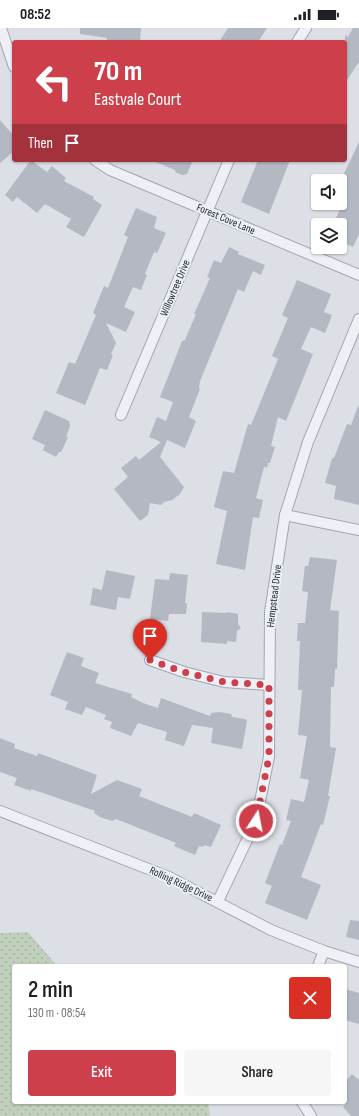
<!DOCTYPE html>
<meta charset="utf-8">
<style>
body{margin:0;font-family:"Sofia Sans Condensed",sans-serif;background:#f6f6f6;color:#202124;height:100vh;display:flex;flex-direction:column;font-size:15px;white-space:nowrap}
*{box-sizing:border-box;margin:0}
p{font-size:13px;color:#757577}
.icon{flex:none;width:22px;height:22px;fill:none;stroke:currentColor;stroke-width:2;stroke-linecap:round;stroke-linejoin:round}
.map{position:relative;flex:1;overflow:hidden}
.details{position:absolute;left:12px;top:936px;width:335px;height:140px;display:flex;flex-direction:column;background:#fff;border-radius:4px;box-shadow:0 1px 3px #0004}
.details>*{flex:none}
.hud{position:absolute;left:12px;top:12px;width:335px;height:122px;border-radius:4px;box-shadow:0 1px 3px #0004;background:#cd3f4b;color:#fff;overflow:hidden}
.buttons{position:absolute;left:311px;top:146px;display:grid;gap:8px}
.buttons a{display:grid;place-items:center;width:36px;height:36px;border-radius:4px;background:#fff;box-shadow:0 1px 3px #0004;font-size:20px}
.pin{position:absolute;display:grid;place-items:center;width:34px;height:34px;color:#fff;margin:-41px -17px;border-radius:50% 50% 50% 0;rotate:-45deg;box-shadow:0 0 4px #0007}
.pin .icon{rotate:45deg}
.me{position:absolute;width:44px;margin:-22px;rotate:11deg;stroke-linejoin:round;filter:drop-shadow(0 0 3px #0008)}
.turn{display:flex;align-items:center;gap:14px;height:84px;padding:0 16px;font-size:18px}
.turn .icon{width:52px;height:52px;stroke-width:2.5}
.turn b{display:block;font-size:28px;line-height:34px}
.then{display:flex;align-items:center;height:38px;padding:0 16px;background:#0003;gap:8px;font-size:15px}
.round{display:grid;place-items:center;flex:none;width:42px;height:42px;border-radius:4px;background:#f6f6f6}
.head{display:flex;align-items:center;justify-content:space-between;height:68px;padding:0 16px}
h1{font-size:24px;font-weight:600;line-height:30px}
.action{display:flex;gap:8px;margin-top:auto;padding:8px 16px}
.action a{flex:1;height:46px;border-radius:4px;background:#cd3f4b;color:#fff;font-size:16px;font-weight:600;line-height:46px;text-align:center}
.action a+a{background:#f6f6f6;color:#202124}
.status{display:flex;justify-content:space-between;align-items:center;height:28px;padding:0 20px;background:#fff;direction:ltr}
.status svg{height:11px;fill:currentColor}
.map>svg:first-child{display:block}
</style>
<div class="status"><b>08:52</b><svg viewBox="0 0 49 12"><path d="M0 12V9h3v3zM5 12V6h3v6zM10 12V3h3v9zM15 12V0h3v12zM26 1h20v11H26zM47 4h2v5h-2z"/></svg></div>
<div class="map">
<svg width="359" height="1088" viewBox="0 0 359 1088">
<defs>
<pattern id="park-dots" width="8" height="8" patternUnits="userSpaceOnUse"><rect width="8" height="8" fill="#c1d0bd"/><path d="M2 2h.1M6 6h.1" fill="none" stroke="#a6b3a3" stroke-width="1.8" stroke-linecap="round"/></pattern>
</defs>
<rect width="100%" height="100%" fill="#dcdfe6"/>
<path fill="url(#park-dots)" d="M28,904l29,34h-43v136h194l2,14h-210v-183z"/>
<g fill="#b3b8c3">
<path d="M80,0h61l-1,14h-33v-4l-27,-4z"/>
<path d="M228,0h39l-9,14h-39z"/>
<path d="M353,0h6v34l-14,21v-48l3,2z"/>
<path d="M0,92l14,16v15l-14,12z"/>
<path d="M359,114v92l-6,13 -13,-6v-16h-7l13,-30 -6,-3v-10z"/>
<path d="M31,132l16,12 5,-6 14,12 -2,3 30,16 -1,2 9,6 -18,32 -18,-10 5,-8 -26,-15 -8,9 -20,-16 -4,5 -8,-7z"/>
<path d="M151,132h42l-6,14 -5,1 -7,-3v-2z"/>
<path d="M258,132h32l-21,54 -28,-12z"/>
<path d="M136,180l21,9 -3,11 12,5 -9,20 -3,-1 -9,22 2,1 -6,15 -8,-3 -9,20 11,5 -9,20 -20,-9 10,20 -5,11 2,1 -6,15 -7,-2 -15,37 -29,-12 13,-31 6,2 21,-49 -3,-2 11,-27 4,2 20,-51 -4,-2z"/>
<path d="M229,219l10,5 -1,2 27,11 -4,10 -8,-4 -9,21 -6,-3 -38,92 -1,7 1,1 -11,28 7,4 -11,27 -18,-8 -7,17 24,30 -4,7 -8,6 -8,2 -3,3 -11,-2 -2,12 -8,6 -26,-32 14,-12 -7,-9 15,-12 3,4 22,-18 -12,-5 8,-20 9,4 7,-19 -13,-5 22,-56 3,-1 11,-26h-2l16,-36 -3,-1 7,-17 7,3z"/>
<path d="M297,252l34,14 -7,18 8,3 -7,18 -14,-6 -10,22 12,5 -27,67 -8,-4 -7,29 4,1 -5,16h-2l-1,5 -3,-1 -8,31 7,2 -4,18 -6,-1 -8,53 -29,-6 11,-53 -13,-4 9,-36 11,2 14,-49 3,1 27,-66 -6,-3 16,-38 -6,-3z"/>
<path d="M358,378h1v99l-25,-6 2,-13 -11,-3 7,-25h2l13,-34 4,1z"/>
<path d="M45,382l24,11 1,5 -4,11h2l-7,15h-2l-3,5 -13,-7 2,-5 -13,-6z"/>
<path d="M310,529l27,3 -7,50 9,1 -2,58h-2l-1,18h-3l-1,60 6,1 -8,48h2l-7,29 -2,-1 -20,53 20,8 -14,35 -42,-17 7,-17 -7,-3 15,-39 2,1 9,-24 -5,-1 5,-21 13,3 5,-22 -9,-2 7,-42 -9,-1 4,-45h-4l2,-49h-3l1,-18h7l3,-31 -6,-1 3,-25h3z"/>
<path d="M106,542l29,6 -5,23 -12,-2 -2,13 -26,-5 3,-17 9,2z"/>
<path d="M170,545l18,2 -3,28h2l-1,11h-17l-1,7 -18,-2 5,-40 14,1z"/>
<path d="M202,584l24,1 2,-1 10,2v10l3,4 -4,3 -1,11 -9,-1v3l-26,-2z"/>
<path d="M67,624l17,6 -3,8 18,7 -4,10 37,11 -1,3 12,6 15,5 3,-10 49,18 1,-3 8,-1 12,2 1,3 13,2 2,2 -5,28 -31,-6 2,-15 -21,-3 -8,21 -19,-6 2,-8 -29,-9 -7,13 -21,-8 2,-6 -8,-3 2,-4 -20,-8 -4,8 -17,-6 3,-7 -18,-7z"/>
<path d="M0,710l15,6 -1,4 23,8 1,-3 59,22 -6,19 26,-14 25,9 -3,7 53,21 2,-4 27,12 -10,22 -7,-2 -1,2 -4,-1 -4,9 -21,-9 2,-3 -60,-24 -4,2 -12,-4 -6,-4 1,-2 -52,-18 -12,-4v2l-17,-6 3,-7 -17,-6z"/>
<path d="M350,892l9,1v19l-13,-3z"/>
<path d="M345,961l14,4v31l-14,-4z"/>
<path d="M352,1046l7,6v36h-8l-8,-9 2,-2v-23z"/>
</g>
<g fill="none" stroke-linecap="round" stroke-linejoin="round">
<defs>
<g id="minor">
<path d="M1,0l13,39"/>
<path d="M297,14l9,-14"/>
<path d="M95,132l15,10 249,105"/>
<path d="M121,387l108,-255"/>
<path d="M285,487l74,15"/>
<path d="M150,632l34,12 40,10 45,3"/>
<path d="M0,783l169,66 102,53 53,21 35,11"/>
<path d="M218,873l38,-80 13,-64 1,-145 15,-97 23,-73 51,-123"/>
<path d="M318,938l6,-15"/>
<path d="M302,1074l9,14"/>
</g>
</defs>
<use href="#minor" stroke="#a2a6b0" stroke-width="12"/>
<use href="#minor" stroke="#eef0f5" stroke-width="10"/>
</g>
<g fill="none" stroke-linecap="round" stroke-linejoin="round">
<path stroke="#cd3f4b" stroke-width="7" stroke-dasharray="0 12.6" d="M150,632l34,12 40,10 45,3v72l-13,64"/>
</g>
<g text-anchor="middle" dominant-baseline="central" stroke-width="4" stroke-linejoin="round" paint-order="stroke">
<g font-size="11" fill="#262d3c" stroke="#ebeef4">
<text transform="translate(226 191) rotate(23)">Forest Cove Lane</text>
<text transform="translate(175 260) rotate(-67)">Willowtree Drive</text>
<text transform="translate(274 568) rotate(-83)">Hempstead Drive</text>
<text transform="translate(181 856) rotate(25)">Rolling Ridge Drive</text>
</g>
</g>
</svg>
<div class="buttons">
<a><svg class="icon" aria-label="sound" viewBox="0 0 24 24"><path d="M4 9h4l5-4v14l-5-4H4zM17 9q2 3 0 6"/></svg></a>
<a><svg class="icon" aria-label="layers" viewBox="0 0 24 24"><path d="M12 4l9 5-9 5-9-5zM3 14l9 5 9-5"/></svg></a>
</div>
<div class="pin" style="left:150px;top:632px;background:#d93025"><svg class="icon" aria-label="arrive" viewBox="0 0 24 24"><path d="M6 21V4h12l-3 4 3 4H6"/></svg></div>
<svg class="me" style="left:256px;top:793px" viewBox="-20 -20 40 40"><circle r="17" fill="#cd3f4b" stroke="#fff" stroke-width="3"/><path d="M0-11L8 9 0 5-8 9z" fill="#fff"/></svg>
<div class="hud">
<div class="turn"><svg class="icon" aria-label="left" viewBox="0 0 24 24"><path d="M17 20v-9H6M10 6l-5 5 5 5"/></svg><div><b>70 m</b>Eastvale Court</div></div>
<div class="then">Then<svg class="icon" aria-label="arrive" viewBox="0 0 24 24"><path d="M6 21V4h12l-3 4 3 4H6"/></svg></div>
</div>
<section class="details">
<div class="head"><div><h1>2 min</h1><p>130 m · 08:54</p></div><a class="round" style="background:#d93025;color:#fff"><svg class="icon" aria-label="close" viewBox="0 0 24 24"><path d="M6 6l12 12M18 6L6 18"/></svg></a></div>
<div class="action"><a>Exit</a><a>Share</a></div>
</section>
</div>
